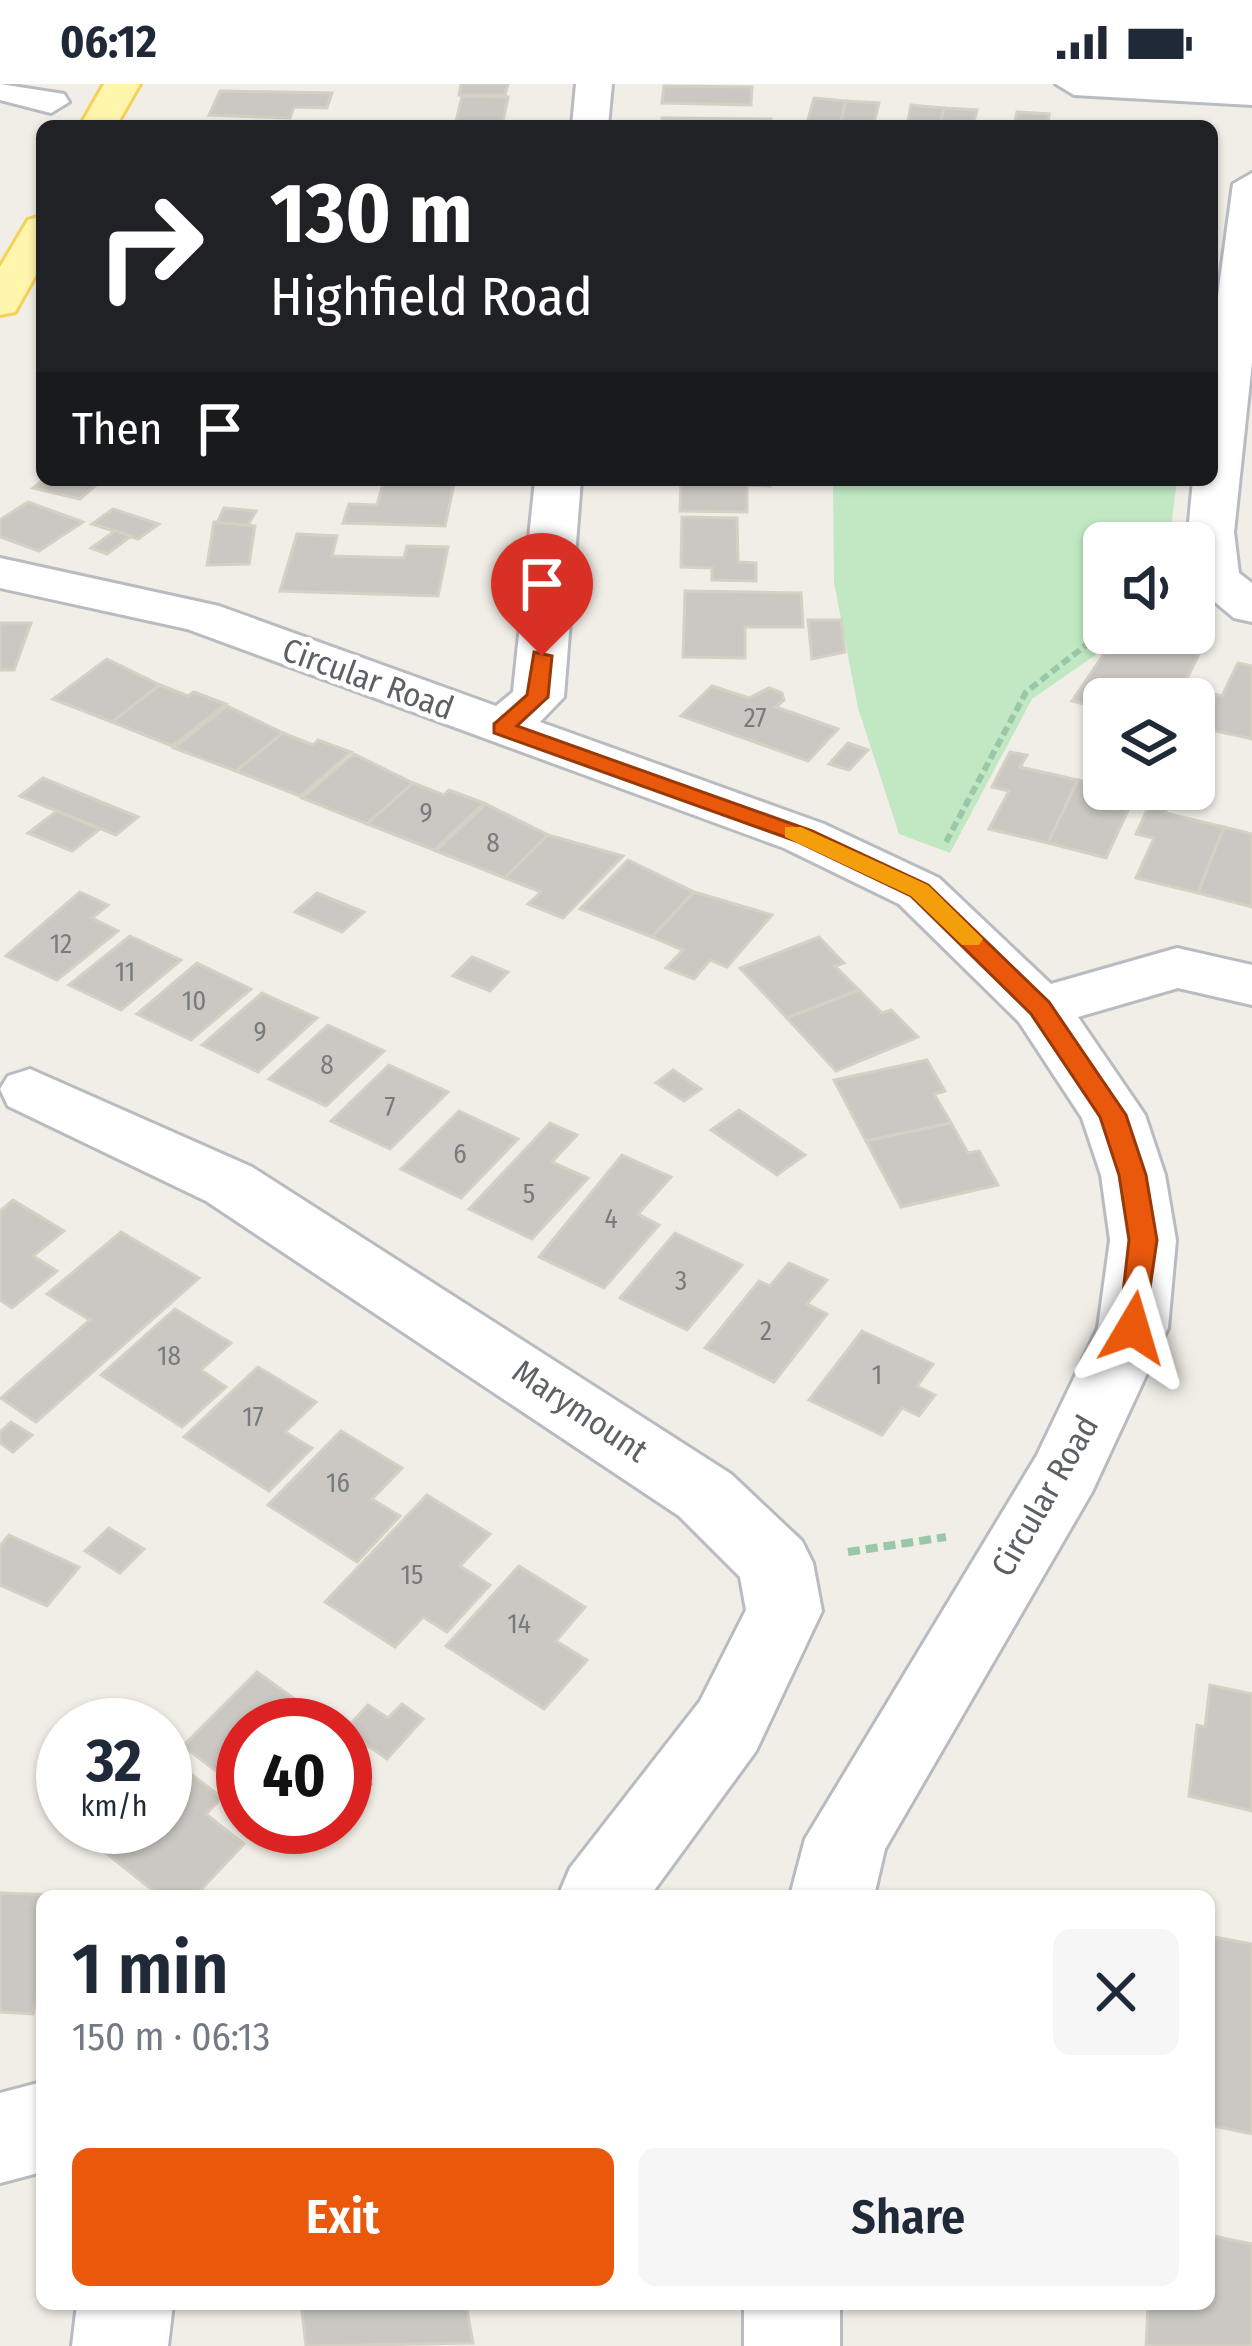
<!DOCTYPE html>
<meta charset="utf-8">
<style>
body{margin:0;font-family:"Fira Sans Condensed",sans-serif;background:#f6f6f7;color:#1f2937;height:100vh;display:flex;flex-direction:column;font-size:45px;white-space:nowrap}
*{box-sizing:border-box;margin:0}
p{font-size:39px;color:#747a83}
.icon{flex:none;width:66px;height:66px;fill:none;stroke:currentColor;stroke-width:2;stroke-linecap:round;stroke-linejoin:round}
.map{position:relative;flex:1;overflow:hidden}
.sheet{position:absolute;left:36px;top:1806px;width:1179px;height:420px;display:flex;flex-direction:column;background:#fff;border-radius:18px;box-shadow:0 3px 9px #0004}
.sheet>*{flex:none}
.hud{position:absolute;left:36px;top:36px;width:1182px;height:366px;border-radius:18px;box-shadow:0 3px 9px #0004;background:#202124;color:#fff;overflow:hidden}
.tools{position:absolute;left:1083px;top:438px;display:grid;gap:24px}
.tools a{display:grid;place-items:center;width:132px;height:132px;border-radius:18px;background:#fff;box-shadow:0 3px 9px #0004;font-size:60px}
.speed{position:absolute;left:36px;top:1614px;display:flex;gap:24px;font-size:60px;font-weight:700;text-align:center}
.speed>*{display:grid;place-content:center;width:156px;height:156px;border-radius:50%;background:#fff;box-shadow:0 3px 9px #0004;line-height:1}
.speed small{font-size:30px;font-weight:400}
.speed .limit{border:18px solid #d22;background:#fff;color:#111}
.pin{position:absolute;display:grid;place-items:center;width:102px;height:102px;color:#fff;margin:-123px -51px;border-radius:50% 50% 50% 0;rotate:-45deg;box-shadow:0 0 12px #0007}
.pin .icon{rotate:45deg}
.me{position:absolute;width:132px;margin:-66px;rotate:7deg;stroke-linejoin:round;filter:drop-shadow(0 0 9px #0008)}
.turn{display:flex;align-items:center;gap:42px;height:252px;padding:0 36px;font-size:54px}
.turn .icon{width:156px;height:156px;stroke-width:2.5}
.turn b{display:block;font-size:84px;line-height:102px}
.then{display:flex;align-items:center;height:114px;padding:0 36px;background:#0003;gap:24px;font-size:45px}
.round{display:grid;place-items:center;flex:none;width:126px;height:126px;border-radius:18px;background:#f6f6f7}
.summary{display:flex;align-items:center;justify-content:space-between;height:204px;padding:0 36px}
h1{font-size:72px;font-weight:600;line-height:90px}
.button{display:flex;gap:24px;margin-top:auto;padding:24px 36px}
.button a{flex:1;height:138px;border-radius:18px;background:#ea580c;color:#fff;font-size:48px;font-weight:600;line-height:138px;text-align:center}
.button a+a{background:#f6f6f7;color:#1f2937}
.status{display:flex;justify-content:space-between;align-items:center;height:84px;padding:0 60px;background:#fff;direction:ltr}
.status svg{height:33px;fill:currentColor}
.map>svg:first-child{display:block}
</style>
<div class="status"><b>06:12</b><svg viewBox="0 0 49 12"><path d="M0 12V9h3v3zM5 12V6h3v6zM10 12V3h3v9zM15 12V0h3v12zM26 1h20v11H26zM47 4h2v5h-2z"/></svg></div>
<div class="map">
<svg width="1252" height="2262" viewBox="0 0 1252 2262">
<rect width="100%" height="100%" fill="#f0eee6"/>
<path fill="#c1e8c3" d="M833,396h344l-8,63h-65v90h23l-95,66 -82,154 -51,-19 -41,-126 -24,-126z"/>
<g fill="#cbc8c3" stroke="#d5d0c4" stroke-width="3">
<path d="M461,0h47l-3,11h-46z"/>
<path d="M664,2l88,1 -1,18 -89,-2z"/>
<path d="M220,7l112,2 -5,15 -33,-1 -4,11 -81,-3z"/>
<path d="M462,12l46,1 -6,29h-47z"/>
<path d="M814,14l32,3 -6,24 -33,-2z"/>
<path d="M846,17l33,2 -6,23 -33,-1z"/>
<path d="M911,21l33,3 -4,18h-33z"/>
<path d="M944,24l33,2 -4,16h-33z"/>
<path d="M1017,28l32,2 -1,12h-34z"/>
<path d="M662,34l109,1v7h-109z"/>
<path d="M43,396h59l-22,19 -47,-11z"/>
<path d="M384,396h71l-10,46 -102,-3 6,-19 28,1z"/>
<path d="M681,396h89v6l-23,-1v27l-67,-1z"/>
<path d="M28,418l55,20 -44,29 -39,-14v-17z"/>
<path d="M224,424l32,3 -8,14 -31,-2z"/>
<path d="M113,425l46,15 -21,15 -46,-15z"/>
<path d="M682,433l55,1 1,44 18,1v18l-44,-1v-12l-31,-1z"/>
<path d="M214,438l41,4 -6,38 -42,1z"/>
<path d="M115,447l16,5 -24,18 -16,-6z"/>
<path d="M297,450l40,2 -5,20 72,2 3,-12 41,1 -10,49 -158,-5z"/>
<path d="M685,507l116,2 2,34h-58v31l-62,-1z"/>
<path d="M808,536h33l4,32 -33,7z"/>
<path d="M0,539h31l-17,47h-14z"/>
<path d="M1146,556l54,12 -23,47h-73v10l-32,-8 40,-59 29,8z"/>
<path d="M107,575l53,26 -48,37 -59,-23z"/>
<path d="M1238,579l14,3v73l-58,-13v-27h-8l5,-10 31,7z"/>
<path d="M160,601l28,11 6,-4 32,12 -54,42 -60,-24z"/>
<path d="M712,602l37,12 20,-10 13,5 2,7 -8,7 62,22 -30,32 -127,-45z"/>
<path d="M227,622l56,27 -47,38 -62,-23z"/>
<path d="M283,649l30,12 5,-5 33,12 -51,44 -64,-25z"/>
<path d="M848,659l20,7 -19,20 -20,-6z"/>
<path d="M1010,668l17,3 -7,12 58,13 -30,63 -59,-14 20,-38 -17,-4z"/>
<path d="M354,670l59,29 -46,41 -65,-26z"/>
<path d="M43,694l95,39 -22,18 -96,-39z"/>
<path d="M1078,696l57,15 -29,63 -58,-15z"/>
<path d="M413,699l31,12 5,-5 35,13 -50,47 -67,-26z"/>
<path d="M1153,713l17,4 -5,12 59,14 -26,66 -62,-15 18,-40 -18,-4z"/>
<path d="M486,720l62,31 -43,43 -69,-27z"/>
<path d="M57,727l43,18 -28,22 -44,-18z"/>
<path d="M1224,743l28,7v73l-54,-14z"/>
<path d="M548,751l75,21 -60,62 -35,-14 13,-12 -36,-14z"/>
<path d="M628,776l66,32 -42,45 -72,-28z"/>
<path d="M80,808l28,13 -16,13 26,13 -61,49 -51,-24z"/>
<path d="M694,808l78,23 -45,52 -17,-7 -16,19 -28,-11 17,-18 -31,-13z"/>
<path d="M317,809l47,19 -22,20 -47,-20z"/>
<path d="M130,852l51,24 -60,50 -52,-25z"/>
<path d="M819,853l25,26 -9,3 24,24 -72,28 -47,-50z"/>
<path d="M472,873l36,15 -18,19 -37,-15z"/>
<path d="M197,879l54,26 -60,51 -54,-26z"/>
<path d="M859,906l23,23 9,-3 27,27 -82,34 -49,-53z"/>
<path d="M262,909l55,25 -59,54 -56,-27z"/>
<path d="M328,941l56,26 -58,55 -57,-27z"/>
<path d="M927,976l18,31 -11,3 17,29 -85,18 -32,-61z"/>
<path d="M389,981l59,27 -58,57 -59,-28z"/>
<path d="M673,986l28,19 -17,12 -28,-18z"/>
<path d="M739,1026l66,45 -28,20 -66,-45z"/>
<path d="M459,1027l59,28 -57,59 -60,-29z"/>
<path d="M550,1039l27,12 -25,27 36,16 -56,61 -63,-30z"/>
<path d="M951,1039l17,30 11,-2 19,34 -97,22 -35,-66z"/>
<path d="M622,1071l49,22 -33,37 21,11 -55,63 -65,-31z"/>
<path d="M13,1116l51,31 -31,25 24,15 -45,37 -12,-8v-89z"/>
<path d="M121,1148l78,46 -163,144 -35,-24 89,-78 -43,-26z"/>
<path d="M675,1149l67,32 -55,65 -67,-32z"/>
<path d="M789,1179l38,17 -20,24 20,10 -53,68 -69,-34 54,-67 11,5z"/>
<path d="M175,1225l56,34 -30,27 25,17 -44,40 -81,-52z"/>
<path d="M862,1247l71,33 -16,22 18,9 -16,21 -17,-8 -20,27 -73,-35z"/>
<path d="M258,1283l58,35 -31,30 27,16 -43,43 -85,-54z"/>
<path d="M11,1338l21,13 -19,17 -13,-9v-11z"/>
<path d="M341,1347l61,37 -30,31 28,17 -43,46 -89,-57z"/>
<path d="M427,1411l63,39 -30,32 30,19 -43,47 -24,-15 -28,30 -70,-45z"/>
<path d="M109,1444l35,21 -24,24 -35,-22z"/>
<path d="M9,1451l70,32 -32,39 -47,-21v-39z"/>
<path d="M519,1482l66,41 -29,34 31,19 -43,49 -98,-63z"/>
<path d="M257,1588l74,53h-88v66l-60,-45z"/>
<path d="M1210,1601l42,9v117l-63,-15 8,-71 8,2z"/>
<path d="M402,1620l21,15 -36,40 -42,-29 23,-25 20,13z"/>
<path d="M165,1670l57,44 -16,16 38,30 -49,52h-35l-83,-66 88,-3z"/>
<path d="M345,1682l26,18 -26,29z"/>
<path d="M291,1743h41l-17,18z"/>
<path d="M0,1809l59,2 -17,1v75l-9,43 -33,-2z"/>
<path d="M1209,1852l43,8v190l-43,-9z"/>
<path d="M1209,2151l43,9v102h-106l2,-42h61z"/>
<path d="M301,2220h165l7,39 -167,3z"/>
</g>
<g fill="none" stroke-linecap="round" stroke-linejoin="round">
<defs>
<g id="minor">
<path d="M0,0l64,10 5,8 -18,11 -51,-13z"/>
<path d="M576,0h36l-4,42h-36z"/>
<path d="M1056,0h196v21l-178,-10z"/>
<path d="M1252,89v189l-18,170 5,41 13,10v39l-18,-4 -36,-30 -4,-45h-7l6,-63h19v-140l21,-156z"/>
<path d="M535,396h46l-17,217 -24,25 284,102 115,54 112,106 126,-36 75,17v40l-74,-17 -100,29 67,98 20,60 11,65 -8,88 -76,164 -207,357 -11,47h-84l15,-57 232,-384 61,-127 12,-88 -9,-65 -19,-57 -63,-96 -120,-118 -115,-56 -597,-219 -187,-41v-30l219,48 277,100 17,-14z"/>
<path d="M30,985l222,98 479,307 71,67 11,22 9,48 -66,140 -106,145h-92l12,-28 130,-167 46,-91 -6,-33 -61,-61 -473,-315 -198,-95 -8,-17 8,-13z"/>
<path d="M42,1998v90l-42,11v-90z"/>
<path d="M77,2220h96l-5,42h-96z"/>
<rect x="744" y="2220" width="96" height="42"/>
</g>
<g id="major">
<path d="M104,0h36l-24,42h-36z"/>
<path d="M42,132v48l-27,48 -15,3v-48l28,-47z"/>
</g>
</defs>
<use href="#minor" stroke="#b8bbc0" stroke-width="6"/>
<use href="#major" stroke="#f6d158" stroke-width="6"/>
<path stroke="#99c7a8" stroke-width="6" stroke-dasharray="9 4.5" stroke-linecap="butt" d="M946,758l80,-150 78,-61"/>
<path stroke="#99c7a8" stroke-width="8" stroke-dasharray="12 6" stroke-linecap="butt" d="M848,1468l98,-15"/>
<use href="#minor" fill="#fff" fill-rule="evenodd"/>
<use href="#major" fill="#fff5ac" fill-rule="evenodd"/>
</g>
<path fill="#ea580c" stroke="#983908" stroke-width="3" d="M534,568l18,4 -4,41 -31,29 295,105 116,54 121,117 77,113 20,60 11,65 -14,96h-20l-4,-8 10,-88 -10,-65 -19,-58 -69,-103 -120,-118 -115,-55 -302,-108v-9l33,-29z"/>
<path fill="#f59e0b" d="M785,743h16l127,58 55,54 -4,6h-17l-51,-49 -126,-59z"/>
<g text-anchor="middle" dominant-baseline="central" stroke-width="10" stroke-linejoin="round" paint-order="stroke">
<g font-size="27" fill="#787b7d">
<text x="755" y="634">27</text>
<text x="426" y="729">9</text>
<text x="493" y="759">8</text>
<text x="61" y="860">12</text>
<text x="125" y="888">11</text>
<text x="194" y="917">10</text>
<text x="260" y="948">9</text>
<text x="327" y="981">8</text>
<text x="390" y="1023">7</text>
<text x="460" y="1070">6</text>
<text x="529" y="1110">5</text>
<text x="611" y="1135">4</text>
<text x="681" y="1197">3</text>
<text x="766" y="1247">2</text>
<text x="169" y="1272">18</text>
<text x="877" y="1291">1</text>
<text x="253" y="1333">17</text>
<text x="338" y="1399">16</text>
<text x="412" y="1491">15</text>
<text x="519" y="1540">14</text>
</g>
<g font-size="33" fill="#5d6166" stroke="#fff">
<text transform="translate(368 595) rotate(20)">Circular Road</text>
<text transform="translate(580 1327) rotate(34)">Marymount</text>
<text transform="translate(1045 1412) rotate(-60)">Circular Road</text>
</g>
</g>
</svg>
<div class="tools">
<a><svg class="icon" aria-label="sound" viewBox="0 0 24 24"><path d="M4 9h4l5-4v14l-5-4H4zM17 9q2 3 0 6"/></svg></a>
<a><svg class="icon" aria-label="layers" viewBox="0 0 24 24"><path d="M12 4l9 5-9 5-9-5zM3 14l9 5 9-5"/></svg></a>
</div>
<div class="speed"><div>32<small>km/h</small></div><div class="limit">40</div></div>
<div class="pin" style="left:542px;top:572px;background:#d93025"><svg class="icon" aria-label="arrive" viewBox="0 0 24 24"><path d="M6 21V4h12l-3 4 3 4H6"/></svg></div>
<svg class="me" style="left:1133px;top:1244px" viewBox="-20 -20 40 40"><path d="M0-17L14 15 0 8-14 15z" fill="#ea580c" stroke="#fff" stroke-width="4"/></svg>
<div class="hud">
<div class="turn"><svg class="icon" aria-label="right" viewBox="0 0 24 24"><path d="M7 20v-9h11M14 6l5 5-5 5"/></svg><div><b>130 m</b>Highfield Road</div></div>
<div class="then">Then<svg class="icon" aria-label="arrive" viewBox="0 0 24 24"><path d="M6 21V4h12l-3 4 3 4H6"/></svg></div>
</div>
<section class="sheet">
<div class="summary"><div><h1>1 min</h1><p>150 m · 06:13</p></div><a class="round"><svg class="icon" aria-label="close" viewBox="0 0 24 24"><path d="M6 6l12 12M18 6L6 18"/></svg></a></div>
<div class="button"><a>Exit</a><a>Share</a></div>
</section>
</div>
